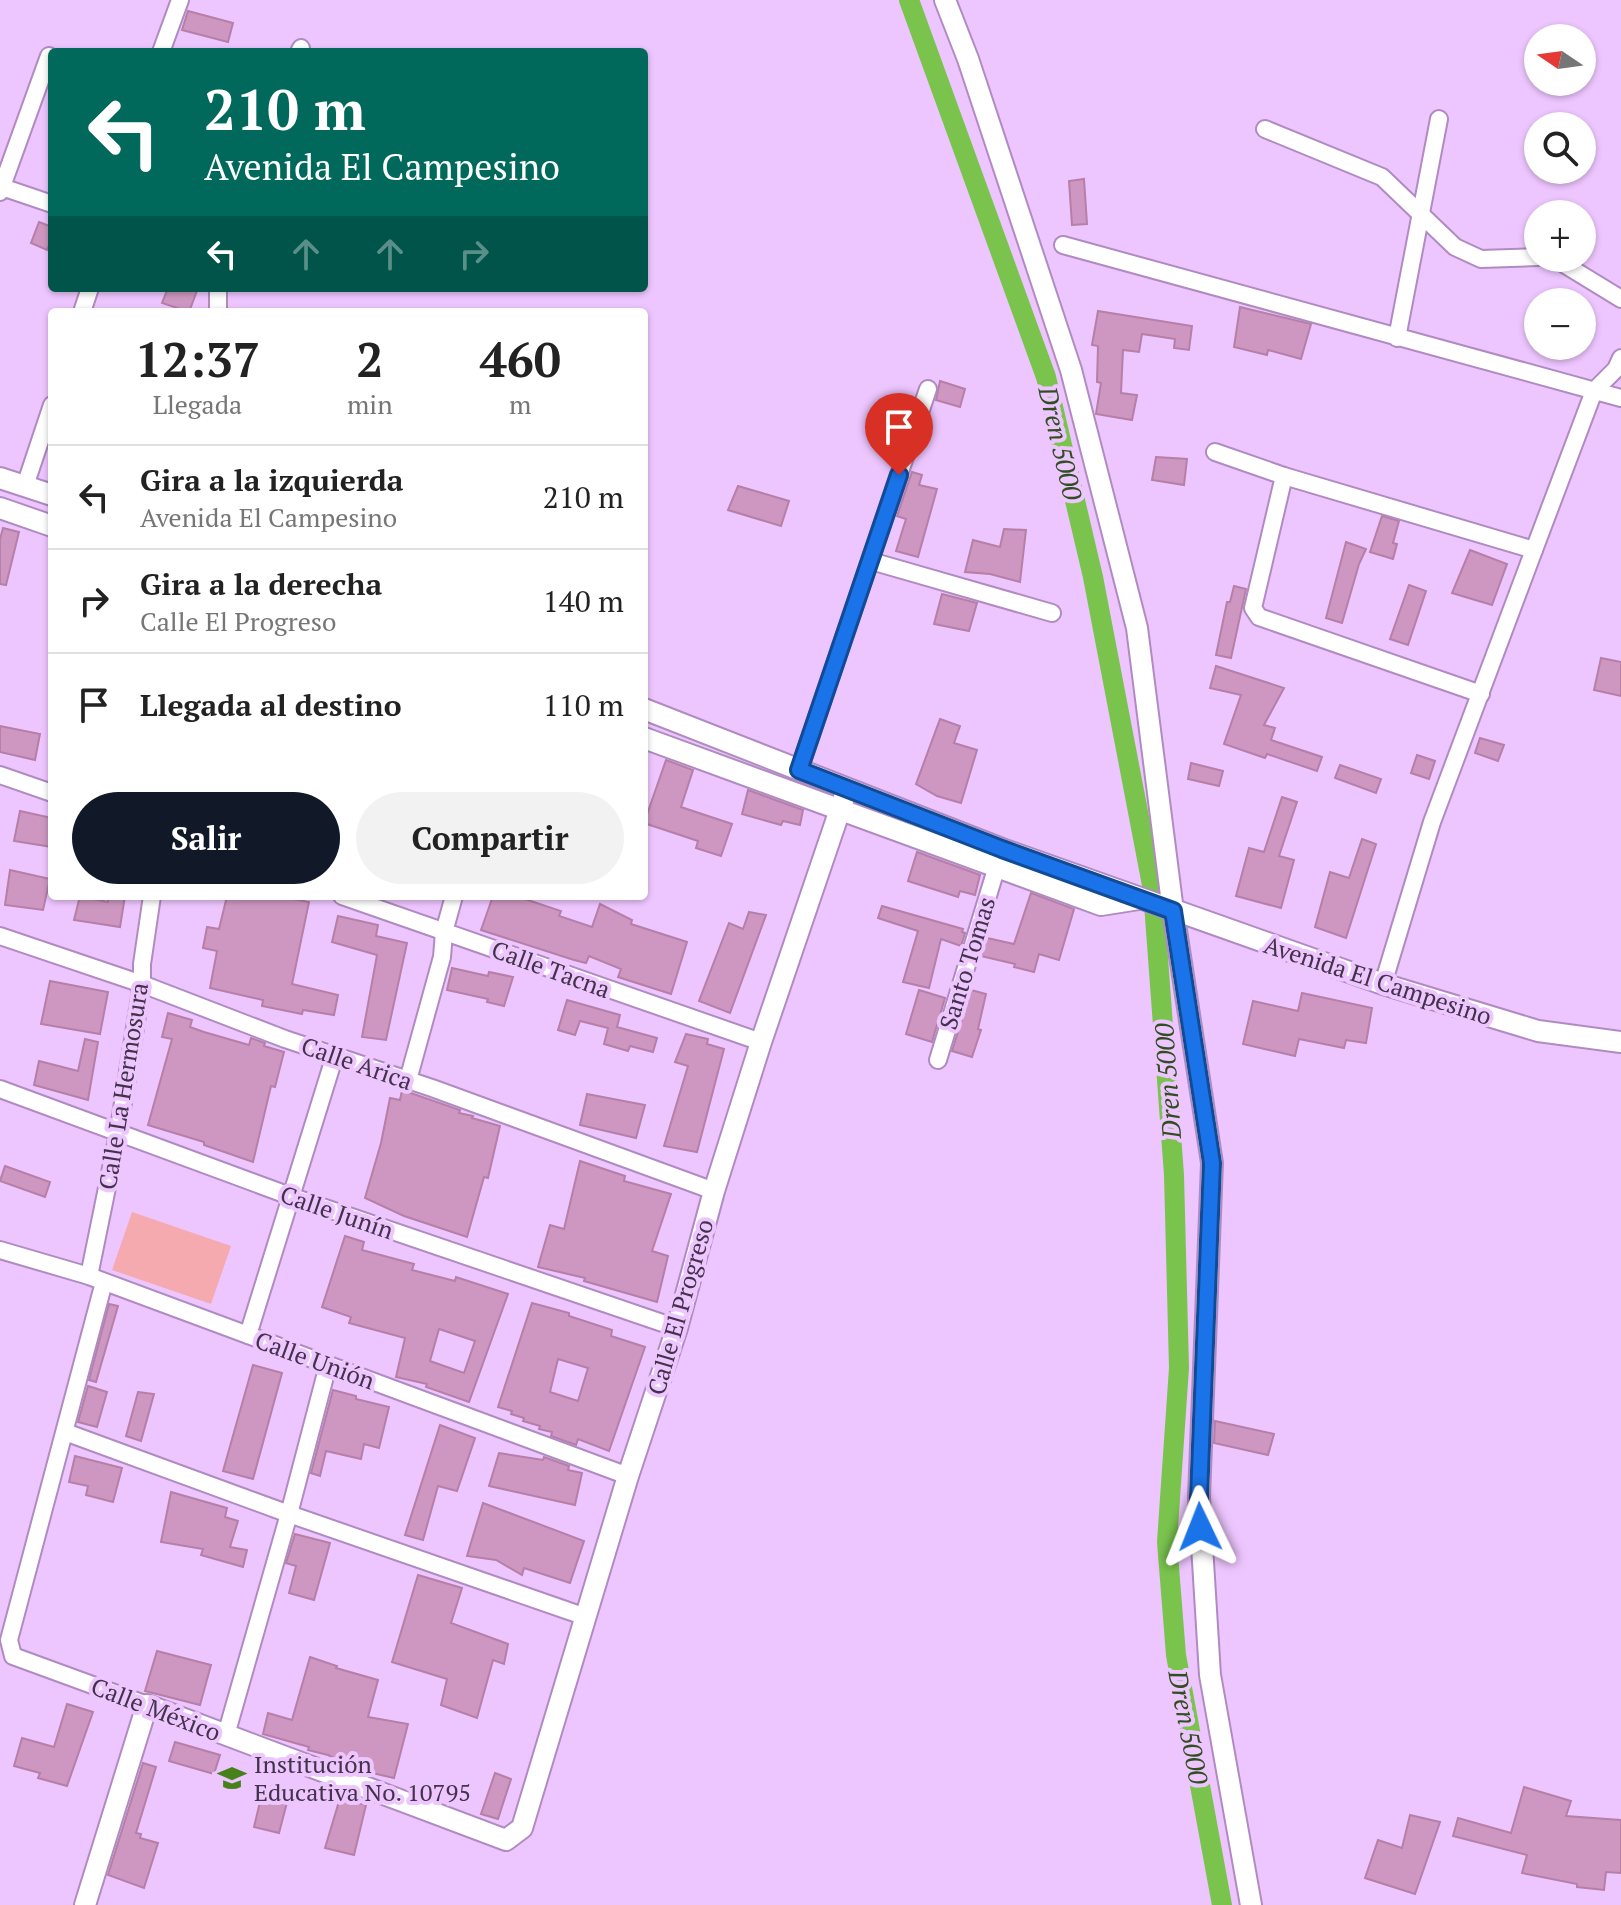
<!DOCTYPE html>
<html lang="es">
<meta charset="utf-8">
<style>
body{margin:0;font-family:"PT Serif",serif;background:#f2f2f2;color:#222;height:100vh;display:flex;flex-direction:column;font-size:30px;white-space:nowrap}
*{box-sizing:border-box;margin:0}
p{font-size:26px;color:#767676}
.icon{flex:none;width:44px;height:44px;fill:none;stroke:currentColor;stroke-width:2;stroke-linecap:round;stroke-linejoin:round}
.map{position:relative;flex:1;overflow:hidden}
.panel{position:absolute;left:48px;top:308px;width:600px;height:592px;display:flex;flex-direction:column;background:#fff;border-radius:8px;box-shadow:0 2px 6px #0004}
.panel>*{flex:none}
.guide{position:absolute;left:48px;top:48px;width:600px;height:244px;border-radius:8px;box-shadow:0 2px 6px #0004;background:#00695c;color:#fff;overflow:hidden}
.needle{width:52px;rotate:283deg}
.tools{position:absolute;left:1524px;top:24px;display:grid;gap:16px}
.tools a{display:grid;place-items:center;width:72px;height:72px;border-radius:50%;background:#fff;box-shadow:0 2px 6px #0004;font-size:40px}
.pin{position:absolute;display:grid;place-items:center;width:68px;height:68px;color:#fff;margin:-82px -34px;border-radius:50% 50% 50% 0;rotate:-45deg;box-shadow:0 0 8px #0007}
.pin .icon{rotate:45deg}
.me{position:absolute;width:88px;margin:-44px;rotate:358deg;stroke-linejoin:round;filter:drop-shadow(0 0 6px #0008)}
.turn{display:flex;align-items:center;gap:28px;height:168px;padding:0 24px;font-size:36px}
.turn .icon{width:104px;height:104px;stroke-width:2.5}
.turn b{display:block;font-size:56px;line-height:68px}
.lanes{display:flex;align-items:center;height:76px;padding:0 24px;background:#0003;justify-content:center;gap:40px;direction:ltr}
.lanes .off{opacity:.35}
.eta{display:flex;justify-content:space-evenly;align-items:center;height:136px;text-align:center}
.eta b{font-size:48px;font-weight:700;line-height:56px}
.button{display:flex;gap:16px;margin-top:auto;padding:16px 24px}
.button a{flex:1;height:92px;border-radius:48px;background:#111827;color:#fff;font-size:32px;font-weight:700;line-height:92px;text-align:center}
.button a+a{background:#f2f2f2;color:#222}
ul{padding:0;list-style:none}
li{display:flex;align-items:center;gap:24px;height:104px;padding:0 24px;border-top:2px solid #e0e0e0}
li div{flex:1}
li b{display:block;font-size:30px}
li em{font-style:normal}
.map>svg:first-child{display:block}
</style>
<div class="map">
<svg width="1621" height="1905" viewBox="0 0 1621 1905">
<rect width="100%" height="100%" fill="#eec6ff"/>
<path fill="#f4aaae" d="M132,1212l99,34 -20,58 -99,-34z"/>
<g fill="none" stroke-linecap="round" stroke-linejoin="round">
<path stroke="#7ac44e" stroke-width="20" d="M909,0l137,377 47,200 60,313 21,285 5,193 -12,174 9,113 46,250"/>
</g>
<g fill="#ce97c1" stroke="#b57fa8" stroke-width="2" fill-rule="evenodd">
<path d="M188,11l45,12 -5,19 -46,-12z"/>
<path d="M1084,179l3,45 -15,1 -3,-44z"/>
<path d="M39,222l13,5v11l-5,12 -16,-7z"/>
<path d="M168,288h30l-9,24 -27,-9z"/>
<path d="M1240,307l71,17 -10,35 -33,-9 -1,5 -33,-8z"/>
<path d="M1098,311l94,15 -3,24 -15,-2 1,-9 -33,-5 -3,18 -16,-2 -2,43 16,2 -5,25 -36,-6 5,-31 -4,-1 1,-36 -6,-1z"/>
<path d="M940,381l25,8 -5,18 -24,-7z"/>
<path d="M1156,457l31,2 -3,26 -32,-5z"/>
<path d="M912,472l10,3 -3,10 18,4 -19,68 -22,-6 10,-32 -9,-3z"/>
<path d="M738,486l51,15 -8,25 -53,-16z"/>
<path d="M1382,516l17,5 -6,22 4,1 -4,15 -23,-7z"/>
<path d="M3,528l16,4 -13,53 -6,-1v-45z"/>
<path d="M1004,529l22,1 -6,52 -30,-8 -25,-2 8,-32 27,7z"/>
<path d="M1346,542l20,7 -7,15 -17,59 -16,-5z"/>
<path d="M1470,550l37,14 -15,41 -40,-12z"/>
<path d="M1409,585l17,6 -18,54 -18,-6z"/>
<path d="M1234,586l12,3 -15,69 -15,-3 11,-53h3z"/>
<path d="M942,594l35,9 -8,28 -35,-7z"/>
<path d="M1601,658l20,4v34l-27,-6z"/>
<path d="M1216,666l68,22 -20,37 11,3 -4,12 51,17 -5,14 -50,-17 -2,4 -41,-14 17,-49 -31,-7z"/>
<path d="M940,719l20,7 -6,17 23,7 -16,53 -24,-7 -21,-12z"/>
<path d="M0,726l40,8 -5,26 -35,-8z"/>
<path d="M1480,738l24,7 -6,16 -23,-8z"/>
<path d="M1417,755l18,6 -6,18 -18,-6z"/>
<path d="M666,760l27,10 -12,37 51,17 -11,32 -25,-8 2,-7 -54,-18z"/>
<path d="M1191,763l32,8 -4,15 -31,-7z"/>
<path d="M1340,765l41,14 -5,14 -41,-15z"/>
<path d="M748,790l55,20 -3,15 -17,-4 -2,4 -39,-11z"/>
<path d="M1282,797l15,5 -18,54 15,4 -13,48 -45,-12 13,-48 15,4z"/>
<path d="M20,811l32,7v29l-38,-6z"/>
<path d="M1362,839l14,5 -30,94 -31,-11 15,-55 19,6z"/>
<path d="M917,852l63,23 -5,20 -15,-4 -2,6 -50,-16z"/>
<path d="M10,870l40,9 -7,31 -38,-5z"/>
<path d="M1031,893l43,16 -15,51 -20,-6 -5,18 -20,-5 1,-3 -34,-8 6,-18 27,6z"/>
<path d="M80,896l28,6 1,-6h16l-5,31 -46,-7z"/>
<path d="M227,896h51l31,6 -17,82 46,11 -4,20 -31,-5 -1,4 -40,-8 1,-6 -53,-12 7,-37 -14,-3 4,-21 12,2z"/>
<path d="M493,896h23l45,15 -2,5 33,11 8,-23 32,16 -1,4 56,18 -16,52 -53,-17 3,-8 -32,-13 -3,7 -12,-3 -93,-30z"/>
<path d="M882,906l81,23 -1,3 3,1 -4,13 -20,-7 -12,49 -26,-6 15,-51 -40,-13z"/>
<path d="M749,912l17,3 -36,98 -31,-12 30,-78 14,6z"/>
<path d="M338,916l40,9 -2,11 31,7 -21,97 -24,-3 15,-82 -45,-13z"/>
<path d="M452,968l36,8 1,-4 24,5 -9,29 -17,-4 1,-3 -41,-9z"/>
<path d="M50,981l58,11 -8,42 -59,-10z"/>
<path d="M919,990l26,8 -13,44 -26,-8z"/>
<path d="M971,990l15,4 -8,35 3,1 -9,27 -20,-6z"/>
<path d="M1302,993l70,15 -6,35 -20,-3 -2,8 -45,-9 -4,17 -52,-12 10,-43 45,10z"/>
<path d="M567,1000l53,15 -3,12 40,11 -4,14 -23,-6 -2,5 -24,-7 4,-16 -28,-7 -5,14 -17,-5z"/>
<path d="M168,1013l24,7 -2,7 14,5 45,13 2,-7 14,5 -1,3 20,6 -9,35 -4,-1 -18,76 -49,-17v-3l-56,-17 24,-86 -10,-2z"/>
<path d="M686,1034l22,5 -1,5 17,5 -27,103 -33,-6 24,-80 -13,-4z"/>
<path d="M85,1039l13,3 -10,58 -54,-15 5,-24 39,10z"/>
<path d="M402,1090l58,20 -1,3 14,3 -1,2 28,8 -12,52 -4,-1 -17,60 -63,-21 -39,-18 16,-55 9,-45 10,2z"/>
<path d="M587,1094l58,11 -9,33 -56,-13z"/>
<path d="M580,1161l45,15 -1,5 47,13 -19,57 16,5 -11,46 -73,-21 1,-3 -47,-11 12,-42 14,4z"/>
<path d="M5,1166l45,16 -5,15 -45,-16z"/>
<path d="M345,1236l19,6 -2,8 52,14 -2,6 43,11 1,-4 52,17 -39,108 -43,-15 1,-3 -31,-7 9,-39 -56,-15 2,-6 -29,-10zM439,1329l36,12 -11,32 -34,-12z"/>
<path d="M532,1303l37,10v3l43,14 -1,6 34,11 -36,104 -31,-12 -2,6 -25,-9 1,-4 -13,-3 1,-3 -17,-5 1,-3 -13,-4 1,-3 -14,-4zM558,1359l30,9 -10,33 -28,-9z"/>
<path d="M109,1304l9,2 -22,76 -7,-2z"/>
<path d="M253,1365l29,8 -29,106 -30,-8z"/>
<path d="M88,1386l19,6 -10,35 -19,-5z"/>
<path d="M333,1390l23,6v3l33,8 -10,41 -15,-4 -3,15 -35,-8 -6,25 -9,-3z"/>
<path d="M138,1392l16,2 -13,47 -15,-5z"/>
<path d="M1215,1421l59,13 -6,21 -54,-12z"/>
<path d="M440,1425l35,13 -18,53 -19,-5 -15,54 -18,-5z"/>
<path d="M499,1453l44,7 1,-3 25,9 -1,4 14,3 -7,32 -86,-19z"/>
<path d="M75,1456l47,12 -9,34 -27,-7 2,-9 -19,-4z"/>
<path d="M171,1492l56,16 -2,9 13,4 -8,26 17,3 -4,17 -42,-12 2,-6 -42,-7z"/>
<path d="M483,1503l101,38 -14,42 -46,-15 -2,7 -26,-15 -29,-4z"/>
<path d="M295,1534l35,9 -16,57 -25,-7 7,-27 -10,-3z"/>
<path d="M418,1575l44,13 -11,35 57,21 -4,20 -11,-4 -16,58 -36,-13 6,-26 -55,-17z"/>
<path d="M157,1651l54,14 -11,40 -55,-14z"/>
<path d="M310,1657l27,9 -1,2 42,12 -10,37 40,7 -14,54 -39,-9 -27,-14 -20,-5 1,-3 -46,-13 5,-21 24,7z"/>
<path d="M67,1704l26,8 -26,74 -29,-8 2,-5 -26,-7 8,-28 32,9z"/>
<path d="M175,1742l45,13 -6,19 -45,-13z"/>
<path d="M143,1763l13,4 -20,66 5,1 -1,4 18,5 -14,45 -36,-13z"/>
<path d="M495,1773l16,6 -13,40 -17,-5z"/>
<path d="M264,1785l26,6 -11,42 -25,-6z"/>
<path d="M1524,1787l47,14 -5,15 55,4v53l-15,-1 -2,18 -27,-3v-3l-55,-11 5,-18 -74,-19 5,-18 53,15z"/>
<path d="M340,1798l26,7 -12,50 -29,-7z"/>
<path d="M1410,1815l30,7 -25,72 -50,-16 13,-38 24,8z"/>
</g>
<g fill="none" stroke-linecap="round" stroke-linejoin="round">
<defs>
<g id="minor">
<path d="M161,52l19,-52"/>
<path d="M299,52l2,-4"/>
<path d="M1265,129l117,48 73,70 26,12 57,-2"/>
<path d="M2,187l50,17"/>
<path d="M0,192l49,-136"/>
<path d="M1063,245l558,153"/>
<path d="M1554,258l67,41"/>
<path d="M218,288v24"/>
<path d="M82,312l8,-24"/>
<path d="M1397,338l42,-219"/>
<path d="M1215,452l69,24 250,74 -102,272 -49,162"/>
<path d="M1284,476l-31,132 6,9 222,77"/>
<path d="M25,486l27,-81"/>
<path d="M1534,550l60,-159 22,-22 5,-11"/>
<path d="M871,561l181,52"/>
<path d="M799,770l129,-381"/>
<path d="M0,775l52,18"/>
<path d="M342,896l419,146"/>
<path d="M0,936l142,48 143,55 147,49 282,103"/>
<path d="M938,1060l59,-194"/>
<path d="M408,1080l34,-123 2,-25 10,-36"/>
<path d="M0,1089l290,107 387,132"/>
<path d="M0,1250l89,26 539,200"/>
<path d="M89,1276l29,-142 24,-150v-20l10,-68"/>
<path d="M104,1282l-95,358 4,16 134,49"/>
<path d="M248,1335l87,-280"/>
<path d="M65,1432l224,82 297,103"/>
<path d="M226,1735l63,-221 39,-149"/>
</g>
<g id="tertiary">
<path d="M945,0l23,59 103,311 66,258 36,283 39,252 -13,334 11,178 41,230"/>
<path d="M0,478l52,17"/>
<path d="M0,508l52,18"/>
<path d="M644,709l358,140 381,135 155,47 83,11"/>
<path d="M644,738l457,167 38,-6"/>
<path d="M85,1905l62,-200 359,135 16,-12 106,-352 49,-148 37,-137 47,-149 86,-253"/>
</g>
</defs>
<use href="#minor" stroke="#b08bc1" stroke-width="20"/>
<use href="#tertiary" stroke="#b08bc1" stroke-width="24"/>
<use href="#minor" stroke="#fff" stroke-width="16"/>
<use href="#tertiary" stroke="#fff" stroke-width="20"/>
</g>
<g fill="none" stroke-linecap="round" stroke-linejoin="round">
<defs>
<path id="route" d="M899,475l-100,295 203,79 171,62 39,252 -13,334 1,30"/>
</defs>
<use href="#route" stroke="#114b97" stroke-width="20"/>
<use href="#route" stroke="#1a73e8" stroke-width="14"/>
</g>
<defs>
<symbol id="school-bare" viewBox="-9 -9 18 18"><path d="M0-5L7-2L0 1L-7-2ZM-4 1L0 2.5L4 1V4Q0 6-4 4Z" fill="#46811c" stroke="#eec6ff" stroke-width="2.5" paint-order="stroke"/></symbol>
</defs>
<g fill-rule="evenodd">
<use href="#school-bare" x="212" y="1758" width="40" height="40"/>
</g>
<g text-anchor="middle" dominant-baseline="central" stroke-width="8" stroke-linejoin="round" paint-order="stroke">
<g font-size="24" fill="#43334a" stroke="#eec6ff">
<text transform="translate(967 963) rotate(-73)">Santo Tomas</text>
<text transform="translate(551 969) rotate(20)">Calle Tacna</text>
<text transform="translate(1378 980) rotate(18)">Avenida El Campesino</text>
<text transform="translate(357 1063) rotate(19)">Calle Arica</text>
<text transform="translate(123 1086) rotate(-81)">Calle La Hermosura</text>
<text transform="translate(337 1212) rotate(19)">Calle Junín</text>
<text transform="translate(680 1307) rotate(-74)">Calle El Progreso</text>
<text transform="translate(315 1360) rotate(20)">Calle Unión</text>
<text transform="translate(156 1709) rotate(21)">Calle México</text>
</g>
<g font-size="24" fill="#43334a" stroke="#eec6ff" text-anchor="start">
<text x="254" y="1764">Institución<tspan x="254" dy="28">Educativa No. 10795</tspan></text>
</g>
<g font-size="26" font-style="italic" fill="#314e20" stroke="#eec6ff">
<text transform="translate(1061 443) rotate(77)">Dren 5000</text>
<text transform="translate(1167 1081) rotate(-94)">Dren 5000</text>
<text transform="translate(1189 1727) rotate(79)">Dren 5000</text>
</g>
</g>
</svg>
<div class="tools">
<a><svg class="needle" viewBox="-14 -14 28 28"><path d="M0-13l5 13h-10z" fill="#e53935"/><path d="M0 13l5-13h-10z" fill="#767676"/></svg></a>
<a><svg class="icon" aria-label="search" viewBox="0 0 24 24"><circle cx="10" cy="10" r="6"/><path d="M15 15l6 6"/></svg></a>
<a>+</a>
<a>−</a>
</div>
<div class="pin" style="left:899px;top:475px;background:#d93025"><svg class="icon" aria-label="arrive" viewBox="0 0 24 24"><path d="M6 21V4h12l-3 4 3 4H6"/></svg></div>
<svg class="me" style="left:1200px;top:1527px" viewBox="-20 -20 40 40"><path d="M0-17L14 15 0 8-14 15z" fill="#1a73e8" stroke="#fff" stroke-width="4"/></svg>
<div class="guide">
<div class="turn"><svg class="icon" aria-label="left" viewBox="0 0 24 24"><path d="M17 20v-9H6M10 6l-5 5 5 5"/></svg><div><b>210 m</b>Avenida El Campesino</div></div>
<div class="lanes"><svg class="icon" aria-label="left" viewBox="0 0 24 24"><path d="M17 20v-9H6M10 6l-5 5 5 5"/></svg><svg class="icon off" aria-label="ahead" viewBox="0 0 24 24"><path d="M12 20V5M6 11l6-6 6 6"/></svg><svg class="icon off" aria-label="ahead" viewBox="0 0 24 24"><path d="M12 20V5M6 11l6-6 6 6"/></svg><svg class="icon off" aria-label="right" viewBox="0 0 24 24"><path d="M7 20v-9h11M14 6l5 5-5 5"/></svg></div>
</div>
<section class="panel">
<div class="eta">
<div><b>12:37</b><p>Llegada</p></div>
<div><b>2</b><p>min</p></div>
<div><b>460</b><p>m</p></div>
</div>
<ul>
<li><svg class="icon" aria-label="left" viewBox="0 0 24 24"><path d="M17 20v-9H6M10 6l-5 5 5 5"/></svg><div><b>Gira a la izquierda</b><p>Avenida El Campesino</p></div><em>210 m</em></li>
<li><svg class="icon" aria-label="right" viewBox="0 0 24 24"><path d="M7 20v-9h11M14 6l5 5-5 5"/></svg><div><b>Gira a la derecha</b><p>Calle El Progreso</p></div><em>140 m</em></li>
<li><svg class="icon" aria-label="arrive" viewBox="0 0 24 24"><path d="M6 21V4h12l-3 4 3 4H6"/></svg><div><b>Llegada al destino</b></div><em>110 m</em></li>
</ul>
<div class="button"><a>Salir</a><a>Compartir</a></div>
</section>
</div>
